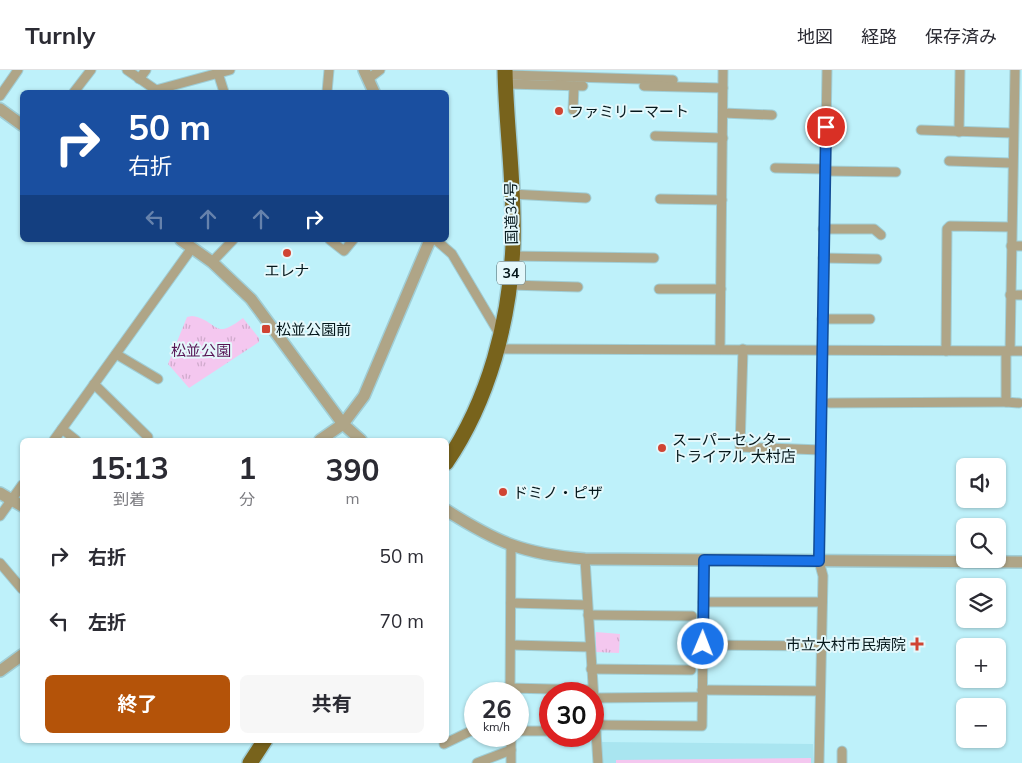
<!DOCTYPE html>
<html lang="ja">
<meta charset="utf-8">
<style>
body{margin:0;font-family:Mulish,"Noto Sans JP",sans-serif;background:#f7f7f7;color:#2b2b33;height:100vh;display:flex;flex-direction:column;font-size:19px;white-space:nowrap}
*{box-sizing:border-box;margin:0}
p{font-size:16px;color:#7c7c81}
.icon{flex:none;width:28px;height:28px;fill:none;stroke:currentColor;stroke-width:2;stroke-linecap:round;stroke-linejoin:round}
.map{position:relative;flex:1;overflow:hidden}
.side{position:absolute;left:20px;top:368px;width:429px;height:305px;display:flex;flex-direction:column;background:#fff;border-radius:8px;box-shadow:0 1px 4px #0004}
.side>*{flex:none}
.hud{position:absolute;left:20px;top:20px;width:429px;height:152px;border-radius:8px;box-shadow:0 1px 4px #0004;background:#1a4fa0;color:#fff;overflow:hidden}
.fabs{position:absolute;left:956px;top:388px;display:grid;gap:10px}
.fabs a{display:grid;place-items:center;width:50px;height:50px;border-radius:8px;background:#fff;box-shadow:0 1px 4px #0004;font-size:25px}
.speed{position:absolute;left:464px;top:612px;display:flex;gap:10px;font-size:25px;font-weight:700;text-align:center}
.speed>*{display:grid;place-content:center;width:65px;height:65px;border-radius:50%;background:#fff;box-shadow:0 1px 4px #0004;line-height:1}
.speed small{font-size:12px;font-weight:400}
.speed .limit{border:8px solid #d22;background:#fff;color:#111}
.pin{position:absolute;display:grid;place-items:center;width:42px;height:42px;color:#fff;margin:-21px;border:2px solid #fff;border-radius:50%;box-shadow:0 1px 5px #0007}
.me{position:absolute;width:55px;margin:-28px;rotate:1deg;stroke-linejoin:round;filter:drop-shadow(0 0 4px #0008)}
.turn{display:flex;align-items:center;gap:18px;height:105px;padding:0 25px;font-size:22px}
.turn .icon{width:65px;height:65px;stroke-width:2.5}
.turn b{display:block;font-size:35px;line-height:42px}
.lanes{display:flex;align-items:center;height:48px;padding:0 25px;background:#0003;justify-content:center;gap:25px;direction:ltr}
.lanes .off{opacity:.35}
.eta{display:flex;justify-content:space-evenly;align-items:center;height:85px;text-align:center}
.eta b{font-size:30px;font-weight:700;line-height:35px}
.action{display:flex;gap:10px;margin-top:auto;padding:10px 25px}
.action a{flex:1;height:58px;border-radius:8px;background:#b45309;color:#fff;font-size:20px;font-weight:700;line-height:58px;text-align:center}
.action a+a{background:#f7f7f7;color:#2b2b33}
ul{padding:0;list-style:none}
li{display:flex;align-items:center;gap:15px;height:65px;padding:0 25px}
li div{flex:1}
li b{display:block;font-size:19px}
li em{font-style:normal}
header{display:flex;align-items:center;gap:30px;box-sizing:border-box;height:70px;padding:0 25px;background:#fff;border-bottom:1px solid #e1e1e2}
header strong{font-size:24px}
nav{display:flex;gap:28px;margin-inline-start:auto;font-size:18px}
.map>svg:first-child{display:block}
</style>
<header>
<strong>Turnly</strong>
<nav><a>地図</a><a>経路</a><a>保存済み</a></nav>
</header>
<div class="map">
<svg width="1022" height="693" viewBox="0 0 1022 693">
<defs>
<pattern id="park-tufts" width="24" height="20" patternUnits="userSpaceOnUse" patternTransform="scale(1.25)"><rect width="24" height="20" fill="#f4c7ef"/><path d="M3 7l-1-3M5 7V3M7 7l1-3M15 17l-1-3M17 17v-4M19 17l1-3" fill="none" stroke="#d0aacc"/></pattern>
</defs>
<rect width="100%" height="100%" fill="#bef1fa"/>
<path fill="#a9e5f0" d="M601,672l212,2v19h-211z"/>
<path fill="#f4c7ef" d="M811,688v5h-195v-3z"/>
<g fill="url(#park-tufts)">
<path d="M192,246c27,4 20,26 51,2l16,20v4l-70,46 -21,-24 19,-47z"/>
<path d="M596,562l24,2 -1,19 -24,-1z"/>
</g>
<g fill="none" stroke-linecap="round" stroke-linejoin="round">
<defs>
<g id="minor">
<path d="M127,0l29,20 74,-20"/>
<path d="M218,3l6,19"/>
<path d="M505,5l168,5"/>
<path d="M139,9l7,-9"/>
<path d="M368,9l12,-9"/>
<path d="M505,14l78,2"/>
<path d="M644,16l79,2"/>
<path d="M74,22l17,-22"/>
<path d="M327,22l2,-22"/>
<path d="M0,26l18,-26"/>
<path d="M573,40l1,-24"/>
<path d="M723,43l49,2"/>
<path d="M921,60l92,3"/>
<path d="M959,62l1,-62"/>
<path d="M655,66l68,2"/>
<path d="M949,91l63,2"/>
<path d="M775,98l49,1"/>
<path d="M824,101l72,1"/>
<path d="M511,124l75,4"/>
<path d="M660,129l62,1"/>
<path d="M823,159h51l7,6"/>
<path d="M330,170l14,11 9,-11"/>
<path d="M436,170l16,14 48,81"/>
<path d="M1011,176h11"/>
<path d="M512,186l142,2"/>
<path d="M823,188l54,1"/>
<path d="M212,192l21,-22"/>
<path d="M510,215l68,2"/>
<path d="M659,219h62"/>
<path d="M1010,225h12"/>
<path d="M822,249h48"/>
<path d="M720,278l3,-278"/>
<path d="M497,279l525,2"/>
<path d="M743,279l-3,98 81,3"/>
<path d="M946,281l1,-122 3,-3 61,1"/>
<path d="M1010,281l5,-281"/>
<path d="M116,284l42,25"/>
<path d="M94,314l54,53"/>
<path d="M1006,332l13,1"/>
<path d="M830,333l176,-1v-51"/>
<path d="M62,359l14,11"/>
<path d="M54,370l138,-192"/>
<path d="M0,446l22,-31"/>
<path d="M585,489l13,204"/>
<path d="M0,493l22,26"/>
<path d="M703,532h119"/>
<path d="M511,533l76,2"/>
<path d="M588,545l104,1"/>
<path d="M511,575l79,2"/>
<path d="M703,575l118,1"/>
<path d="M591,599l100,1"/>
<path d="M510,618l82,2"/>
<path d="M702,620l118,1"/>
<path d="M510,624l1,-148"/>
<path d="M593,628l109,-1"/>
<path d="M595,655l107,1 2,-166"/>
<path d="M518,661h32"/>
<path d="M511,666v27"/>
<path d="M444,674l31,-15"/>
<path d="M477,693l34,-13"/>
<path d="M819,693l4,-187 -4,-15 8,-491"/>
<path d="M842,693v-12"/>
</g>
<g id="tertiary">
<path d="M364,0l10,22"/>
<path d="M0,39l22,16"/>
<path d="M181,170l31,22 39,37 92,125 18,16"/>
<path d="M320,370l23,-16 21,-28 66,-156"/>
<path d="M0,423l22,13"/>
<path d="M446,440c52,33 78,44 139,49l437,3"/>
<path d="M0,601l22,-16"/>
</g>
<g id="trunk">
<path d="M446,393c43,-63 64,-143 67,-219 2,-58 -7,-116 -8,-174"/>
<path d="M250,693l15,-23"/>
</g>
</defs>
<use href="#minor" stroke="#a0ced6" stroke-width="11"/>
<use href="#tertiary" stroke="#a0ced6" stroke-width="14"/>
<use href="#trunk" stroke="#a0ced6" stroke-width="18"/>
<use href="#minor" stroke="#afa587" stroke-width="9"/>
<use href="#tertiary" stroke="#afa587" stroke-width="11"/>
<use href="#trunk" stroke="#78631c" stroke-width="15"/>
</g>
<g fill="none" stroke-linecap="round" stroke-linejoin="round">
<defs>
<path id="route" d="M703,574l1,-84 115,1 7,-434"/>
</defs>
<use href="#route" stroke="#114b97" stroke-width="12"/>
<use href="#route" stroke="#1a73e8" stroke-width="9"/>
</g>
<g fill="#d04433" stroke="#e4f8fb" stroke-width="2">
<circle cx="559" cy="41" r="5"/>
<circle cx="287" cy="183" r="5"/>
<rect x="261" y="254" width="10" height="10" rx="2.5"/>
<circle cx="662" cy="378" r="5"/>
<circle cx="503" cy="422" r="5"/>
<path d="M914.5 566.5h5v5h5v5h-5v5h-5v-5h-5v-5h5z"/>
</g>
<g text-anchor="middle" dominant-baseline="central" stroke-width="4" stroke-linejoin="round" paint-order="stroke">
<rect fill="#e4f8fb" stroke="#475a5e" stroke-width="1" x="497" y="191.5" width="28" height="23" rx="4"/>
<g font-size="14" font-weight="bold" fill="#04161a">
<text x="511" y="203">34</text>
</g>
<g font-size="15" fill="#04161a" stroke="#e4f8fb" text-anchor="start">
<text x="569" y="41">ファミリーマート</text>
<text x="287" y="200" text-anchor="middle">エレナ</text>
<text x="276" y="259">松並公園前</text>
<text x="672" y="369">スーパーセンター<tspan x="672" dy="17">トライアル 大村店</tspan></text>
<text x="513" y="422">ドミノ・ピザ</text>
<text x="906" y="574" text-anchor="end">市立大村市民病院</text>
</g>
<g font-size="15" fill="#04161a" stroke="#e4f8fb">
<text transform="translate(511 143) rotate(-91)">国道34号</text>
</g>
<g font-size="15" fill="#571454" stroke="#e4f8fb">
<text x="201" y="280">松並公園</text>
</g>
</g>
</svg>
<div class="fabs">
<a><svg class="icon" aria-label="sound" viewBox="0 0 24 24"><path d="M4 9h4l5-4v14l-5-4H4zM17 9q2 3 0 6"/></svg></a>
<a><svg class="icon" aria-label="search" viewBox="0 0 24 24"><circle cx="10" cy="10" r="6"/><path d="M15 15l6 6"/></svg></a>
<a><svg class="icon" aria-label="layers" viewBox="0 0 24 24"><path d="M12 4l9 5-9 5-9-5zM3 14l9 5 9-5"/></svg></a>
<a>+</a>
<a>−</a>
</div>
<div class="speed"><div>26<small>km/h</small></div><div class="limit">30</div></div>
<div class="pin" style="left:826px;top:57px;background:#d93025"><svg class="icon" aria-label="arrive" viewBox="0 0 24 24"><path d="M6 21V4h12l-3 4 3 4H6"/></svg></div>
<svg class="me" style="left:703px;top:574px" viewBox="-20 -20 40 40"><circle r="17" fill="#1a73e8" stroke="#fff" stroke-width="3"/><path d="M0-11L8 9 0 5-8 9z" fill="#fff"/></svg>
<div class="hud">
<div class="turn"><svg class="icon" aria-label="right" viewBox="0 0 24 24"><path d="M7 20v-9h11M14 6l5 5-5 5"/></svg><div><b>50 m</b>右折</div></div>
<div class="lanes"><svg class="icon off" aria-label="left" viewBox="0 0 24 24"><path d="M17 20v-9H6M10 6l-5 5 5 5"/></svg><svg class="icon off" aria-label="ahead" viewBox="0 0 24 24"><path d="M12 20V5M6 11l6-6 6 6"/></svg><svg class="icon off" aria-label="ahead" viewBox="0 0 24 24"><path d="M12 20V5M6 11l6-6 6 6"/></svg><svg class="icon" aria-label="right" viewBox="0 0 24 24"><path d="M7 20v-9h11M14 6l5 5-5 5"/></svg></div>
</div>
<section class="side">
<div class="eta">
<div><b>15:13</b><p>到着</p></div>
<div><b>1</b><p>分</p></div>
<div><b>390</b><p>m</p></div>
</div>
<ul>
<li><svg class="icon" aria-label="right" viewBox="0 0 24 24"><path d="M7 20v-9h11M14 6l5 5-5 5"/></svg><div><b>右折</b></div><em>50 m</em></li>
<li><svg class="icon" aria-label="left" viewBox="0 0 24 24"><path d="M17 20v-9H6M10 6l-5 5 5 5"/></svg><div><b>左折</b></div><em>70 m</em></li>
</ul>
<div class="action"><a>終了</a><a>共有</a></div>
</section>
</div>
